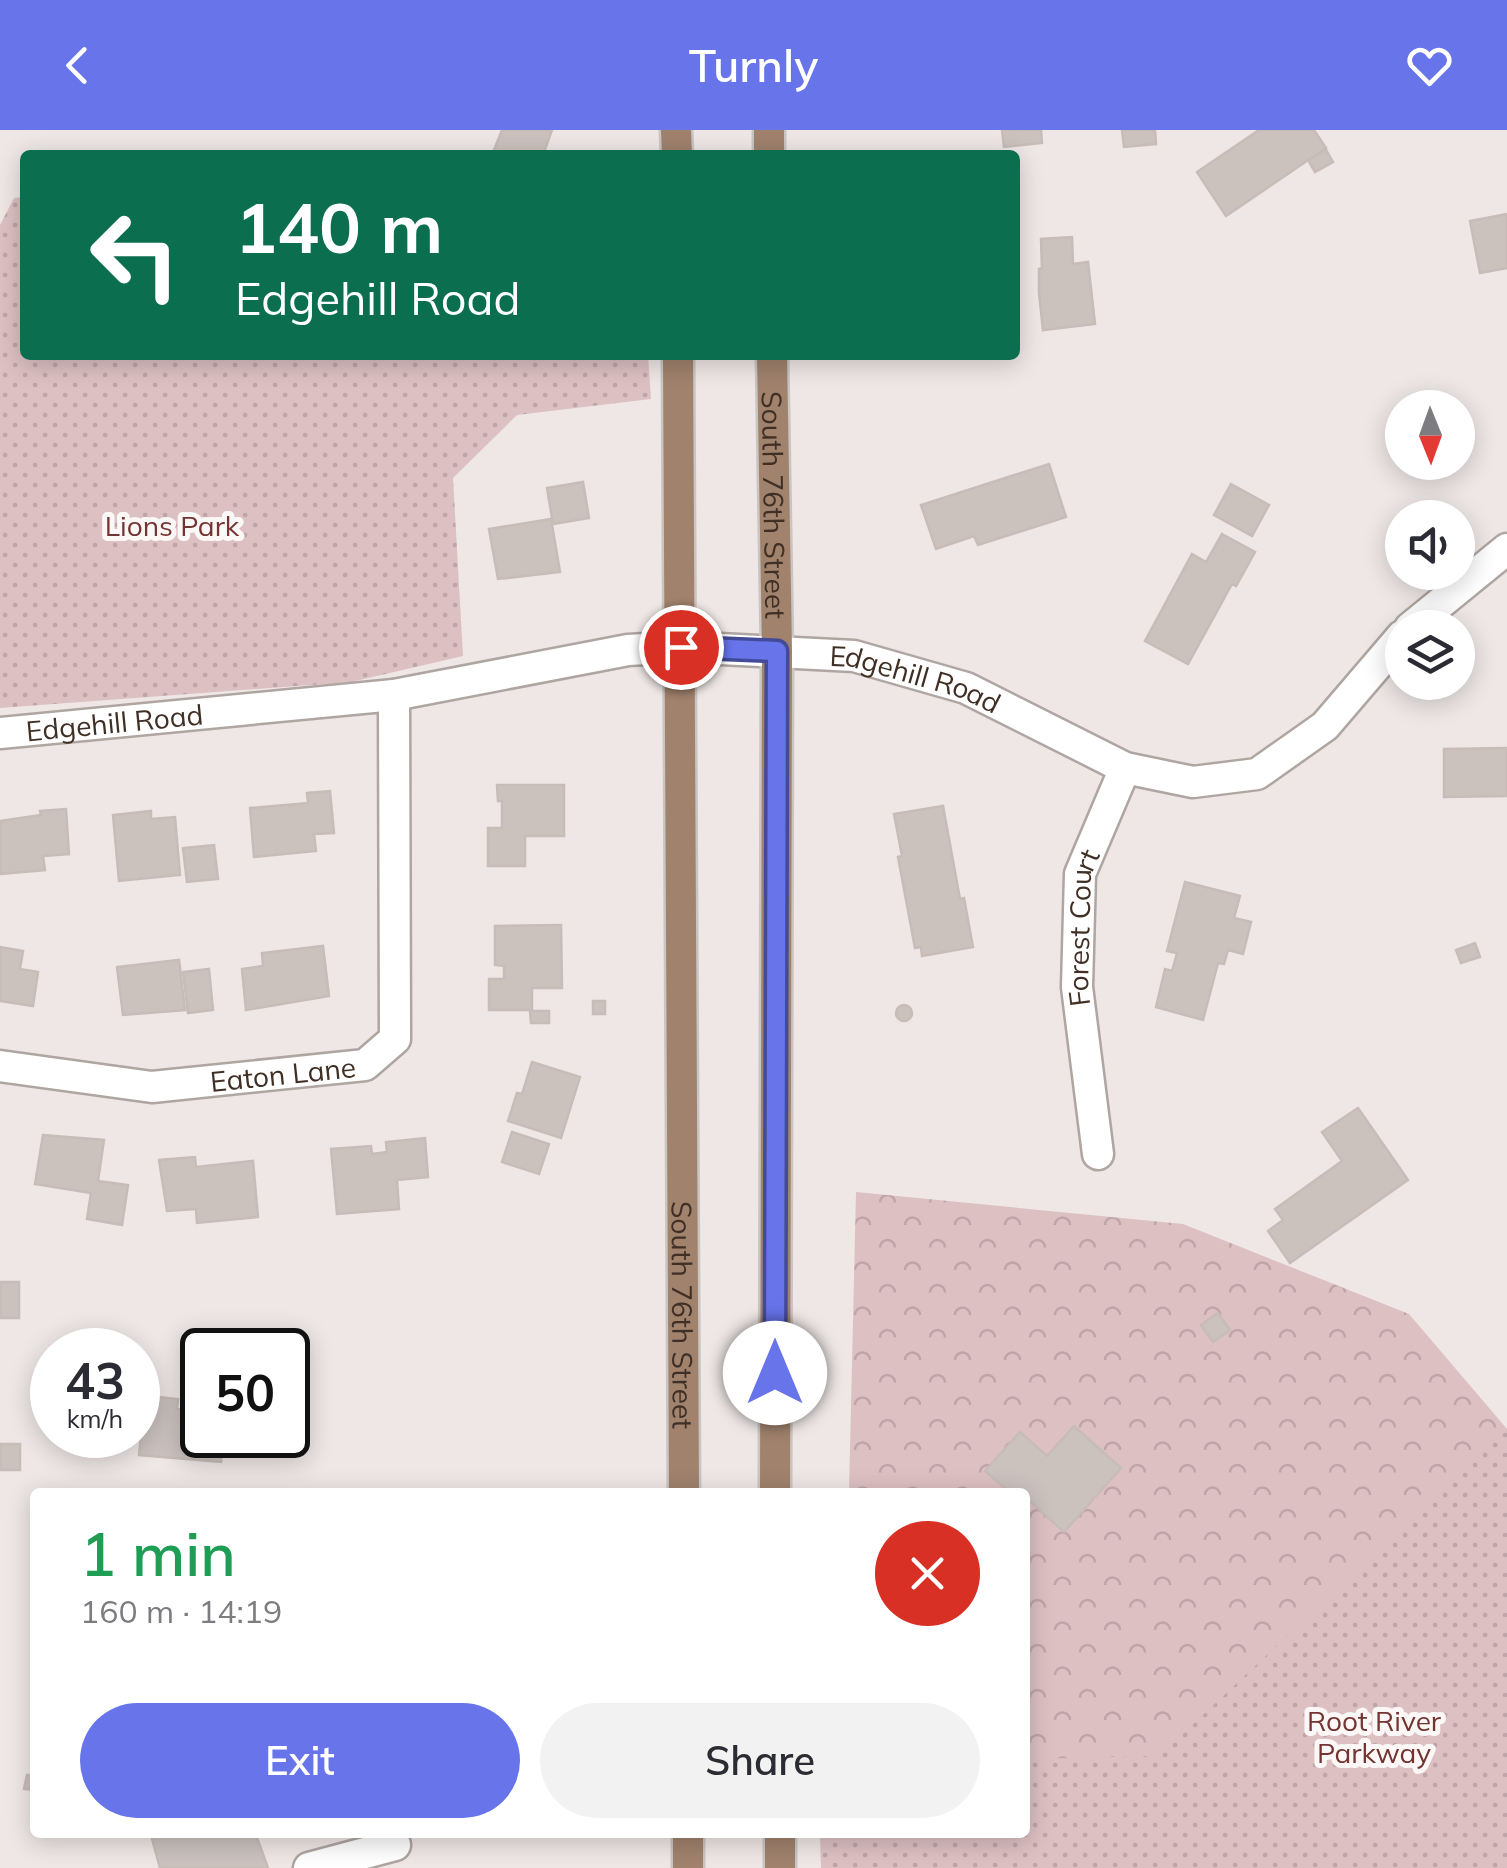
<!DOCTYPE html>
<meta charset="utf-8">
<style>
body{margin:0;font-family:Mulish,sans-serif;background:#f2f2f3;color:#2b2b33;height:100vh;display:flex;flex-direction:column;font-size:38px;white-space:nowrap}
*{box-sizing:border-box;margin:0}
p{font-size:32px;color:#7c7c81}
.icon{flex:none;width:55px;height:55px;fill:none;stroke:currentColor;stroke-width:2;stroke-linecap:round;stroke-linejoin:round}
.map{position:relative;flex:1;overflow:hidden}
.drawer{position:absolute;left:30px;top:1358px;width:1000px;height:350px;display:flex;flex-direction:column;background:#fff;border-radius:10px;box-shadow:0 5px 25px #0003}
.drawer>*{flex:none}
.banner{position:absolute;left:20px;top:20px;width:1000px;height:210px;border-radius:10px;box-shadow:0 5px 25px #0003;background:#0b6e4f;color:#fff;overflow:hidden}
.needle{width:65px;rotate:179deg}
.tools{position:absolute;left:1385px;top:260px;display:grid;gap:20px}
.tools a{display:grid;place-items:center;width:90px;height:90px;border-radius:50%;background:#fff;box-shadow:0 5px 25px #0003;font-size:50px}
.speed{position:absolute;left:30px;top:1198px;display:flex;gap:20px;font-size:50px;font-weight:700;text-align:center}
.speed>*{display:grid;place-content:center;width:130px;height:130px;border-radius:50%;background:#fff;box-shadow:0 5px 25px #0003;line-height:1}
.speed small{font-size:25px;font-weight:400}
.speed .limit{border:5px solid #111;border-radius:15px;background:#fff;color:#111}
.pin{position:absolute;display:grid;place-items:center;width:85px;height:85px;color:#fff;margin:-42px;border:5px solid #fff;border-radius:50%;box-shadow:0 2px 10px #0007}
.me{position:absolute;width:110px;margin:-55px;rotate:0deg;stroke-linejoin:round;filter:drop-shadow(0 0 8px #0008)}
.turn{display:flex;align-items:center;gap:35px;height:210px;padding:0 50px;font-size:45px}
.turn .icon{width:130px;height:130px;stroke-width:2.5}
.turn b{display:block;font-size:70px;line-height:85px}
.round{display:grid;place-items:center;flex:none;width:105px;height:105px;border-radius:52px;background:#f2f2f3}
.overview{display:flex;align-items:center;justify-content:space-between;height:170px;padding:0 50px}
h1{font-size:60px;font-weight:600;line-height:75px;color:#1e9e55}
.button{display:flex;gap:20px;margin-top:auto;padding:20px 50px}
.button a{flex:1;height:115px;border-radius:60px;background:#6774ea;color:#fff;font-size:40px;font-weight:600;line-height:115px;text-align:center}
.button a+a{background:#f2f2f3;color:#2b2b33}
header{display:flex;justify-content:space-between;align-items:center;height:130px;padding:0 50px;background:#6774ea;color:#fff;font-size:45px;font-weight:600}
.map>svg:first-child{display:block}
</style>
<header><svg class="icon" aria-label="back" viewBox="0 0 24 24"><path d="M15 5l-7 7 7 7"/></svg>Turnly<svg class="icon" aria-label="heart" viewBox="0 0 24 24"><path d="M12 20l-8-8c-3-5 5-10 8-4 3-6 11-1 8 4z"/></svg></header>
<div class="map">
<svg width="1507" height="1738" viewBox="0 0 1507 1738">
<defs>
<pattern id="forest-crowns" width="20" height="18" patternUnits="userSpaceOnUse" patternTransform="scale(2.5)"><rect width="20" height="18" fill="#ddc0c2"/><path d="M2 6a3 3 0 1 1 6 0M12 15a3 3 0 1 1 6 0" fill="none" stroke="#bfa5a7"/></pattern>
<pattern id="park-dots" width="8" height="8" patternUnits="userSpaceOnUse" patternTransform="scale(2.5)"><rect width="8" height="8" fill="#ddc0c2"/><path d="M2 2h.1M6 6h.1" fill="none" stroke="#bfa5a7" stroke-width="1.8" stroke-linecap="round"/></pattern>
</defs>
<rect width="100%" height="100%" fill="#eee7e6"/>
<path fill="url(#forest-crowns)" d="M856,1062l327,32 226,90 98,115v439l-482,-36v-340h-176z"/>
<g fill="url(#park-dots)">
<path d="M25,67v158h623l3,44 -134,16 -64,63 10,178 -112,26 -351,26v-483l14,-27z"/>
<path d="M1507,1300v438h-686l-1,-35 205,-1v-73l134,-3z"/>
</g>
<g fill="#cbc2be" stroke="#c7bcb8" stroke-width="2.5">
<path d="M502,0h50l-9,25h-51z"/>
<path d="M1002,0h39l1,13 -38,4z"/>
<path d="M1122,0h33l1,14 -32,3z"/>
<path d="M1259,0h55l12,18 -100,68 -29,-44z"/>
<path d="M1326,20l7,12 -18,10 -7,-12z"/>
<path d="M1507,84v54l-27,5 -10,-52z"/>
<path d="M1072,107l1,27 15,-2 7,62 -52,6 -4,-37v-24l3,-1 -1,-29z"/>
<path d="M1049,334l17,53 -88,28 -4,-9 -38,13 -15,-44z"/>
<path d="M583,352l6,36 -36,6 -6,-36z"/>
<path d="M1231,354l38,21 -17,31 -38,-21z"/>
<path d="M551,389l9,53 -62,7 -9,-50z"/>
<path d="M1222,404l33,18 -19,34 -4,-2 -44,80 -43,-23 47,-87 14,8z"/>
<path d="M1507,618v48l-63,1v-48z"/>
<path d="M497,655h67v51h-39v30h-37v-38h14v-27h-4z"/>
<path d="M330,661l4,42 -20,1 2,17 -62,6 -4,-49 58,-5 -1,-10z"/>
<path d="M943,676l17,93 4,-1 9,49 -51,9 -1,-9 -6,1 -17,-91 4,-1 -8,-42z"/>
<path d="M66,679l3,45 -26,2 2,14 -45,4v-53l41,-6 -1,-4z"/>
<path d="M151,681v8l24,-2 5,58 -61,6 -6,-66z"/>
<path d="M214,715l4,34 -31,3 -4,-34z"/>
<path d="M1185,752l55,14 -6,22 17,4 -8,32 -15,-4 -4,14 -6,-1 -15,57 -47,-13 9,-38 7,2 5,-18 -10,-2z"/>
<path d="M561,795l1,63h-30v22h-43v-31h15v-13l-9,-1v-39z"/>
<path d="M1475,813l5,14 -19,6 -5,-13z"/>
<path d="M323,816l6,50 -83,14 -4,-41 21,-3 -1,-13z"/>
<path d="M0,817l23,4 -3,18 18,3 -5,34 -33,-5z"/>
<path d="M179,830l6,50 -62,5 -6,-48z"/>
<path d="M209,839l4,41 -25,3 -5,-41z"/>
<rect x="593" y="871" width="12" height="13"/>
<circle cx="904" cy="883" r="8"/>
<path d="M530,881h19v12h-18z"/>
<path d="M532,932l48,15 -19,61 -53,-17 9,-28 5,1z"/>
<path d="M1358,978l50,72 -118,83 -22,-32 15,-11 -8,-11 67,-48 -20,-29z"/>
<path d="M512,1002l37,12 -10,30 -37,-12z"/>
<path d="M43,1005l61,5 -6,41 30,4 -6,40 -35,-6 4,-26 -56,-9z"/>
<path d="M425,1008l3,39 -31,3 2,29 -62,5 -6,-65 40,-3 1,8 15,-2 -1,-10z"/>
<path d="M195,1027l1,10 57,-6 5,56 -61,6 -1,-14 -29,2 -8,-51z"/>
<rect x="0" y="1152" width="19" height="36"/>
<path d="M1218,1183l12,17 -17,12 -12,-17z"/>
<path d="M138,1265l40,4 -1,10 25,2v24h21l-2,27 -82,-7 2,-20h-5z"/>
<path d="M1074,1296l47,42 -57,64 -33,-30 -6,5v-15h-16l-24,-21 35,-39 27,24z"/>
<rect x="0" y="1314" width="20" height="26"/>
<path d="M27,1645l8,1v14l-11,-1z"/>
<path d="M159,1702h96l13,36h-108l-9,-33z"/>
</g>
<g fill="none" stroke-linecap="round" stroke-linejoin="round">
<defs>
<g id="minor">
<path d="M1410,498l97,-79"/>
<path id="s1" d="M0,603l394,-38 234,-45 53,-3 173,9 112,32 159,80 68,14 64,-8 68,-48 77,-90"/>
<path id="s2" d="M0,936l152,21 213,-22 30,-26 -1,-344"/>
<path id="s3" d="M1098,1024l-21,-167 3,-113 45,-106"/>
<path d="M309,1738l86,-23 -4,-13"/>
</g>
<g id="major">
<path d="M676,0l1,25"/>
<path d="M769,0v25"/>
<path id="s4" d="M678,225l6,1137"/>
<path id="s5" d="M772,225l5,296 -2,841"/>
<path d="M688,1702v36"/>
<path d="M780,1702v36"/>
</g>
</defs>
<use href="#minor" stroke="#afa5a1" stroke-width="35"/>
<use href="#major" stroke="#c9c5c2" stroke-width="35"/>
<use href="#minor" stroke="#fff" stroke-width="30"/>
<use href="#major" stroke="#a0826d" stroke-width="30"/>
</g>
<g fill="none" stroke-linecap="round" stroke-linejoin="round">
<defs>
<path id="route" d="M681,517l96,4 -2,722"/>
</defs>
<use href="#route" stroke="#434b98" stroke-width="25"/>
<use href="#route" stroke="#6774ea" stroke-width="18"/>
</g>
<g text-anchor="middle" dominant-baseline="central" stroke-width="10" stroke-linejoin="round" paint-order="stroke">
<g font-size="28" fill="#3f2f25" stroke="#faf7f6">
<text stroke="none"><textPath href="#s5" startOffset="150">South 76th Street</textPath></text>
<text stroke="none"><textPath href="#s1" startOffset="925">Edgehill Road</textPath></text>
<text stroke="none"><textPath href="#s1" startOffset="115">Edgehill Road</textPath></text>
<text stroke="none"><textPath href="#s3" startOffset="228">Forest Court</textPath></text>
<text stroke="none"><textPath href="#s2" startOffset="285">Eaton Lane</textPath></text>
<text stroke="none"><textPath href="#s4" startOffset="960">South 76th Street</textPath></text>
</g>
<g font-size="28" fill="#743532" stroke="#faf7f6">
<text x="172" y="395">Lions Park</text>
<text x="1374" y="1590">Root River<tspan x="1374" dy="32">Parkway</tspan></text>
</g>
</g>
</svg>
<div class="tools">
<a><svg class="needle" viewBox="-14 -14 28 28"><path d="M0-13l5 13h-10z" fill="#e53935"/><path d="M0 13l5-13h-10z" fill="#7c7c81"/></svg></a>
<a><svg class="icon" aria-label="sound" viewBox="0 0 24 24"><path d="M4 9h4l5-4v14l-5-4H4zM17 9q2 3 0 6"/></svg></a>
<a><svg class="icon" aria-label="layers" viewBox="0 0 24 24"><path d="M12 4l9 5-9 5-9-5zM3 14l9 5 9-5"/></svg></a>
</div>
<div class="speed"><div>43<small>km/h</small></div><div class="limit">50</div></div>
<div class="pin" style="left:681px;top:517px;background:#d93025"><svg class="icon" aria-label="arrive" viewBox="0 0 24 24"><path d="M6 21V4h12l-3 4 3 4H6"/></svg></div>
<svg class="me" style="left:775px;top:1243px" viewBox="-20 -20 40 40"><circle r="19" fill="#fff"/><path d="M0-13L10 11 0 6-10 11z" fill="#6774ea"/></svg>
<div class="banner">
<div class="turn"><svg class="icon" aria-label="left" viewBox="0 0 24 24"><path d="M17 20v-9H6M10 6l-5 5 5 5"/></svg><div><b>140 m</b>Edgehill Road</div></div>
</div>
<section class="drawer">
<div class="overview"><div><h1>1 min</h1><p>160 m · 14:19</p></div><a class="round" style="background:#d93025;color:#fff"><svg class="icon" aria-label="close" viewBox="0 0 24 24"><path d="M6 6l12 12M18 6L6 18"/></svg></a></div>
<div class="button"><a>Exit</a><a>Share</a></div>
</section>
</div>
